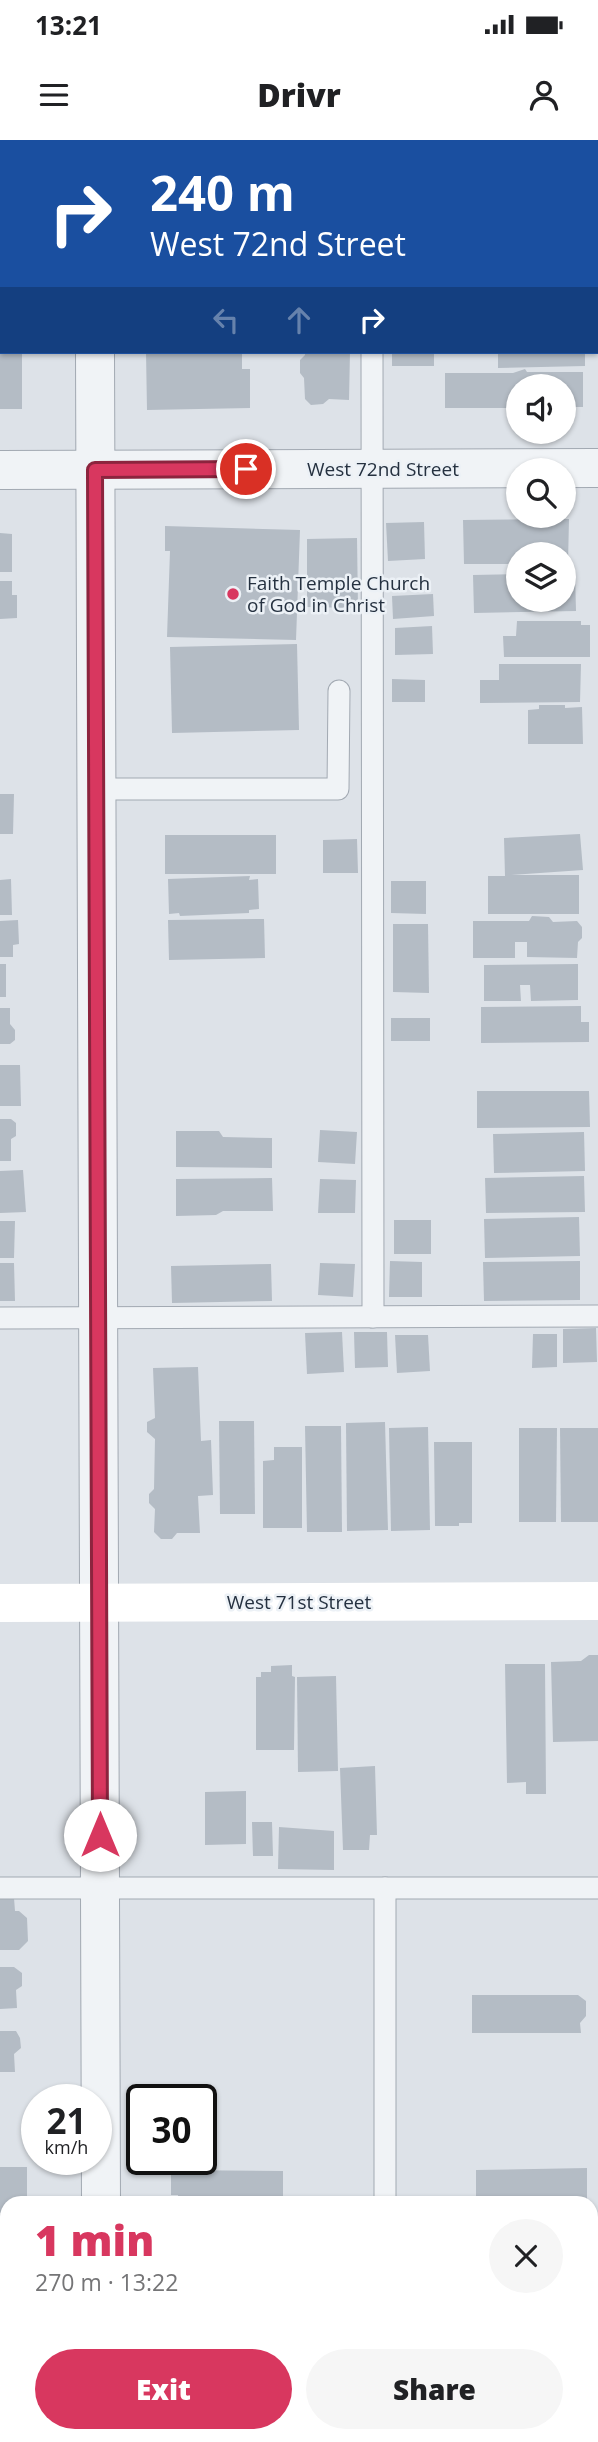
<!DOCTYPE html>
<meta charset="utf-8">
<style>
body{margin:0;font-family:"Open Sans",sans-serif;background:#f6f6f6;color:#202124;height:100vh;display:flex;flex-direction:column;font-size:26px;white-space:nowrap}
*{box-sizing:border-box;margin:0}
p{font-size:23px;color:#757577}
.icon{flex:none;width:38px;height:38px;fill:none;stroke:currentColor;stroke-width:2;stroke-linecap:round;stroke-linejoin:round}
.map{position:relative;flex:1;overflow:hidden}
.side{position:absolute;left:0px;top:2056px;width:598px;height:247px;display:flex;flex-direction:column;background:#fff;border-radius:21px 21px 0 0;box-shadow:0 2px 5px #0004}
.side>*{flex:none}
.top-card{position:absolute;left:0px;top:0px;width:598px;height:214px;box-shadow:0 2px 5px #0004;background:#1a4fa0;color:#fff;overflow:hidden}
.buttons{position:absolute;left:506px;top:234px;display:grid;gap:14px}
.buttons a{display:grid;place-items:center;width:70px;height:70px;border-radius:50%;background:#fff;box-shadow:0 2px 5px #0004;font-size:35px}
.speed{position:absolute;left:21px;top:1944px;display:flex;gap:14px;font-size:35px;font-weight:700;text-align:center}
.speed>*{display:grid;place-content:center;width:91px;height:91px;border-radius:50%;background:#fff;box-shadow:0 2px 5px #0004;line-height:1}
.speed small{font-size:18px;font-weight:400}
.speed .limit{border:4px solid #111;border-radius:10px;background:#fff;color:#111}
.pin{position:absolute;display:grid;place-items:center;width:60px;height:60px;color:#fff;margin:-30px;border:4px solid #fff;border-radius:50%;box-shadow:0 2px 7px #0007}
.me{position:absolute;width:77px;margin:-38px;rotate:0deg;stroke-linejoin:round;filter:drop-shadow(0 0 5px #0008)}
.turn{display:flex;align-items:center;gap:24px;height:147px;padding:0 35px;font-size:32px}
.turn .icon{width:91px;height:91px;stroke-width:2.5}
.turn b{display:block;font-size:49px;line-height:60px}
.lanes{display:flex;align-items:center;height:66px;padding:0 35px;background:#0003;justify-content:center;gap:35px;direction:ltr}
.lanes .off{opacity:.35}
.round{display:grid;place-items:center;flex:none;width:74px;height:74px;border-radius:37px;background:#f6f6f6}
.head{display:flex;align-items:center;justify-content:space-between;height:119px;padding:0 35px}
h1{font-size:42px;font-weight:800;line-height:52px;color:#d8375f}
.action{display:flex;gap:14px;margin-top:auto;padding:14px 35px}
.action a{flex:1;height:80px;border-radius:42px;background:#d8375f;color:#fff;font-size:28px;font-weight:800;line-height:80px;text-align:center}
.action a+a{background:#f6f6f6;color:#202124}
.status{display:flex;justify-content:space-between;align-items:center;height:49px;padding:0 35px;background:#fff;direction:ltr}
.status svg{height:19px;fill:currentColor}
header{display:flex;justify-content:space-between;align-items:center;height:91px;padding:0 35px;background:#fff;font-size:32px;font-weight:800}
.map>svg:first-child{display:block}
</style>
<div class="status"><b>13:21</b><svg viewBox="0 0 49 12"><path d="M0 12V9h3v3zM5 12V6h3v6zM10 12V3h3v9zM15 12V0h3v12zM26 1h20v11H26zM47 4h2v5h-2z"/></svg></div>
<header><svg class="icon" aria-label="menu" viewBox="0 0 24 24"><path d="M4 6h16M4 12h16M4 18h16"/></svg>Drivr<svg class="icon" aria-label="person" viewBox="0 0 24 24"><circle cx="12" cy="8" r="4"/><path d="M4 21q1-7 8-7t8 7"/></svg></header>
<div class="map">
<svg width="598" height="2302" viewBox="0 0 598 2302">
<rect width="100%" height="100%" fill="#dde2e8"/>
<g fill="#b4bcc5">
<rect x="0" y="212" width="22" height="57"/>
<path d="M146,212l96,1v16h8v39l-103,2z"/>
<path d="M305,212h45l-1,48 -20,-1 -6,5 -12,1 -6,-6 -1,-21 -4,-5v-13l5,-5z"/>
<rect x="392" y="212" width="42" height="14"/>
<path d="M498,212h87v14l-87,2z"/>
<path d="M525,229l2,3h56v35h-19v-20h-46v21h-73v-35h68z"/>
<path d="M569,379l-1,44h-4v-8h-46v9h-54l-1,-44z"/>
<path d="M424,382l1,37 -37,2 -2,-38z"/>
<path d="M165,386l135,4 -4,110 -129,-3 3,-86h-5z"/>
<path d="M0,393l12,1v38h-12z"/>
<path d="M357,398l1,70 -51,-1v-68z"/>
<path d="M564,432h11l1,39 -102,2 -1,-38 45,-1v26h46z"/>
<path d="M0,441h12v14h5v23l-17,1z"/>
<path d="M433,454l1,22 -41,3 -1,-23z"/>
<path d="M517,481h64v4h9v32h-86l-1,-21h13z"/>
<path d="M432,486l1,28 -38,1v-27z"/>
<path d="M297,504l2,86 -127,3 -2,-86z"/>
<path d="M499,524h82l-1,38 -100,1v-23h19z"/>
<path d="M392,539l33,1v22h-33z"/>
<path d="M539,565h26v3l17,-1 1,37h-55v-34l11,-1z"/>
<path d="M0,654h14l-1,40h-13z"/>
<path d="M580,694l3,36 -72,5h68v39h-91v-38h17l-1,-38z"/>
<rect x="165" y="695" width="111" height="39"/>
<path d="M357,699l1,34h-35v-33z"/>
<path d="M250,736l-1,4 9,-1 1,30 -10,1v3l-69,3 -1,-3 -10,1 -1,-35z"/>
<path d="M11,739l1,36h-12v-35z"/>
<path d="M391,741h35v33l-35,-1z"/>
<path d="M532,776l17,1 4,5 24,-1 5,6v11l-4,4 -1,16 -50,-1v-15h-12v16h-42v-37h56z"/>
<path d="M264,779l1,39 -96,2 -1,-40z"/>
<path d="M18,780l1,24 -6,1v12h-13v-36z"/>
<path d="M393,784h35l1,69 -36,-1z"/>
<rect x="0" y="824" width="6" height="33"/>
<path d="M578,824v36l-47,1 -1,-16h-10l1,16h-37v-36z"/>
<path d="M581,866v16h8v20l-108,1v-36z"/>
<path d="M0,868h10v16l5,6v10l-5,4h-10z"/>
<rect x="391" y="878" width="39" height="23"/>
<path d="M0,925h20l1,41h-21z"/>
<path d="M477,951h112l1,36 -113,1z"/>
<path d="M0,979h11l5,4v13l-5,3v22h-11z"/>
<path d="M320,990l37,2 -2,32 -37,-2z"/>
<path d="M176,991h43l4,6 49,1v30l-96,-1z"/>
<path d="M584,992l1,39 -91,2 -1,-39z"/>
<path d="M23,1030l3,42 -26,1v-42z"/>
<path d="M584,1036l1,36 -99,1 -1,-35z"/>
<path d="M272,1038l1,33h-50l-7,4 -40,1v-37z"/>
<path d="M320,1039l36,1 -1,33h-37z"/>
<path d="M579,1077l1,39 -95,2 -1,-39z"/>
<rect x="394" y="1080" width="37" height="34"/>
<path d="M0,1081h15l-1,37h-14z"/>
<path d="M390,1121l32,1v35h-33z"/>
<path d="M580,1121v39l-96,1 -1,-39z"/>
<path d="M0,1123h14l1,38h-15z"/>
<path d="M320,1123l35,1 -2,33 -35,-2z"/>
<path d="M271,1124l1,37 -100,2 -1,-37z"/>
<path d="M596,1188l1,34 -34,1v-34z"/>
<path d="M342,1192l2,40 -37,2 -2,-41z"/>
<path d="M354,1192h33l1,35 -33,1z"/>
<path d="M533,1194h24v33l-25,1z"/>
<path d="M395,1195h33l2,36 -33,2z"/>
<path d="M198,1227l3,74 10,-1 2,55 -15,1 2,37h-23l-5,6h-11l-7,-7 1,-23 -6,-6v-9l5,-5 1,-50 -8,-7v-10l8,-4 -2,-50z"/>
<path d="M219,1281h35l1,93h-35z"/>
<path d="M385,1282l3,108 -41,1 -1,-108z"/>
<path d="M305,1286h36l1,106h-35z"/>
<path d="M428,1287l2,103 -39,1 -2,-103z"/>
<path d="M519,1288h38l-1,94h-37z"/>
<path d="M560,1288h38v94h-37z"/>
<path d="M434,1302h38v81h-13v3h-24z"/>
<path d="M274,1307h28v81h-39v-67l11,-1z"/>
<path d="M589,1515h9v86l-45,1 -2,-80 30,-1z"/>
<path d="M505,1524h40l1,130h-20v-12l-19,1z"/>
<path d="M292,1525v11l3,1 -1,73h-38v-73h5v-5h10v-6z"/>
<path d="M336,1536l2,95 -40,1 -1,-95z"/>
<path d="M375,1626l2,69h-7l-1,15h-26l-3,-82z"/>
<path d="M246,1651v53l-41,1v-53z"/>
<path d="M252,1682h20l1,34h-20z"/>
<path d="M279,1687l55,4v39l-56,-1z"/>
<path d="M0,1758h14l1,13h4l8,7 1,23 -9,9h-19z"/>
<path d="M0,1827h14l8,6v13l-6,4 1,18 -17,1z"/>
<path d="M472,1855h106l8,6v15l-6,7 1,10h-109z"/>
<path d="M0,1891h16l4,7 1,10 -7,6 1,18h-15z"/>
<path d="M0,2027h27v36h-20v10h-7z"/>
<path d="M587,2028v35h-111v-33z"/>
<path d="M171,2030l112,1v32h-104l-1,-8h-7z"/>
<rect x="0" y="2133" width="7" height="39"/>
<path d="M7,2183v40h-7v-39z"/>
<rect x="0" y="2236" width="7" height="38"/>
<path d="M7,2286v10h16v6h-23v-15z"/>
<rect x="178" y="2296" width="105" height="6"/>
</g>
<g fill="none" stroke-linecap="round" stroke-linejoin="round">
<defs>
<g id="lane">
<path d="M372,0v2"/>
<path d="M372,212l1,965"/>
<path d="M96,649h242l1,-98"/>
<path d="M0,1178l598,-2"/>
<path d="M0,1748h598"/>
<path d="M385,2063v-315"/>
<path d="M384,2302v-6"/>
</g>
<g id="street">
<path d="M94,0v2"/>
<path d="M95,212l6,1851"/>
<path d="M0,330l598,-2"/>
<path d="M101,2296v6"/>
</g>
</defs>
<use href="#lane" stroke="#a2a9b2" stroke-width="23"/>
<use href="#street" stroke="#a2a9b2" stroke-width="40"/>
<use href="#lane" stroke="#f0f3f6" stroke-width="21"/>
<use href="#street" stroke="#f0f3f6" stroke-width="38"/>
<path stroke="#fff" stroke-width="38" d="M0,1463l598,-2"/>
</g>
<g fill="none" stroke-linecap="round" stroke-linejoin="round">
<defs>
<path id="route" d="M100,1695l-5,-1365 151,-1"/>
</defs>
<use href="#route" stroke="#8c243e" stroke-width="18"/>
<use href="#route" stroke="#d8375f" stroke-width="12"/>
</g>
<circle fill="#d8375f" stroke="#ecf1f6" stroke-width="2.5" cx="233" cy="454" r="7"/>
<g text-anchor="middle" dominant-baseline="central" stroke-width="5" stroke-linejoin="round" paint-order="stroke">
<g font-size="19" fill="#253140" stroke="#ecf1f6">
<text x="383" y="329">West 72nd Street</text>
<text x="299" y="1462">West 71st Street</text>
</g>
<g font-size="19" fill="#253140" stroke="#ecf1f6" text-anchor="start">
<text x="247" y="443">Faith Temple Church<tspan x="247" dy="22">of God in Christ</tspan></text>
</g>
</g>
</svg>
<div class="buttons">
<a><svg class="icon" aria-label="sound" viewBox="0 0 24 24"><path d="M4 9h4l5-4v14l-5-4H4zM17 9q2 3 0 6"/></svg></a>
<a><svg class="icon" aria-label="search" viewBox="0 0 24 24"><circle cx="10" cy="10" r="6"/><path d="M15 15l6 6"/></svg></a>
<a><svg class="icon" aria-label="layers" viewBox="0 0 24 24"><path d="M12 4l9 5-9 5-9-5zM3 14l9 5 9-5"/></svg></a>
</div>
<div class="speed"><div>21<small>km/h</small></div><div class="limit">30</div></div>
<div class="pin" style="left:246px;top:329px;background:#d93025"><svg class="icon" aria-label="arrive" viewBox="0 0 24 24"><path d="M6 21V4h12l-3 4 3 4H6"/></svg></div>
<svg class="me" style="left:100px;top:1695px" viewBox="-20 -20 40 40"><circle r="19" fill="#fff"/><path d="M0-13L10 11 0 6-10 11z" fill="#d8375f"/></svg>
<div class="top-card">
<div class="turn"><svg class="icon" aria-label="right" viewBox="0 0 24 24"><path d="M7 20v-9h11M14 6l5 5-5 5"/></svg><div><b>240 m</b>West 72nd Street</div></div>
<div class="lanes"><svg class="icon off" aria-label="left" viewBox="0 0 24 24"><path d="M17 20v-9H6M10 6l-5 5 5 5"/></svg><svg class="icon off" aria-label="ahead" viewBox="0 0 24 24"><path d="M12 20V5M6 11l6-6 6 6"/></svg><svg class="icon" aria-label="right" viewBox="0 0 24 24"><path d="M7 20v-9h11M14 6l5 5-5 5"/></svg></div>
</div>
<section class="side">
<div class="head"><div><h1>1 min</h1><p>270 m · 13:22</p></div><a class="round"><svg class="icon" aria-label="close" viewBox="0 0 24 24"><path d="M6 6l12 12M18 6L6 18"/></svg></a></div>
<div class="action"><a>Exit</a><a>Share</a></div>
</section>
</div>
